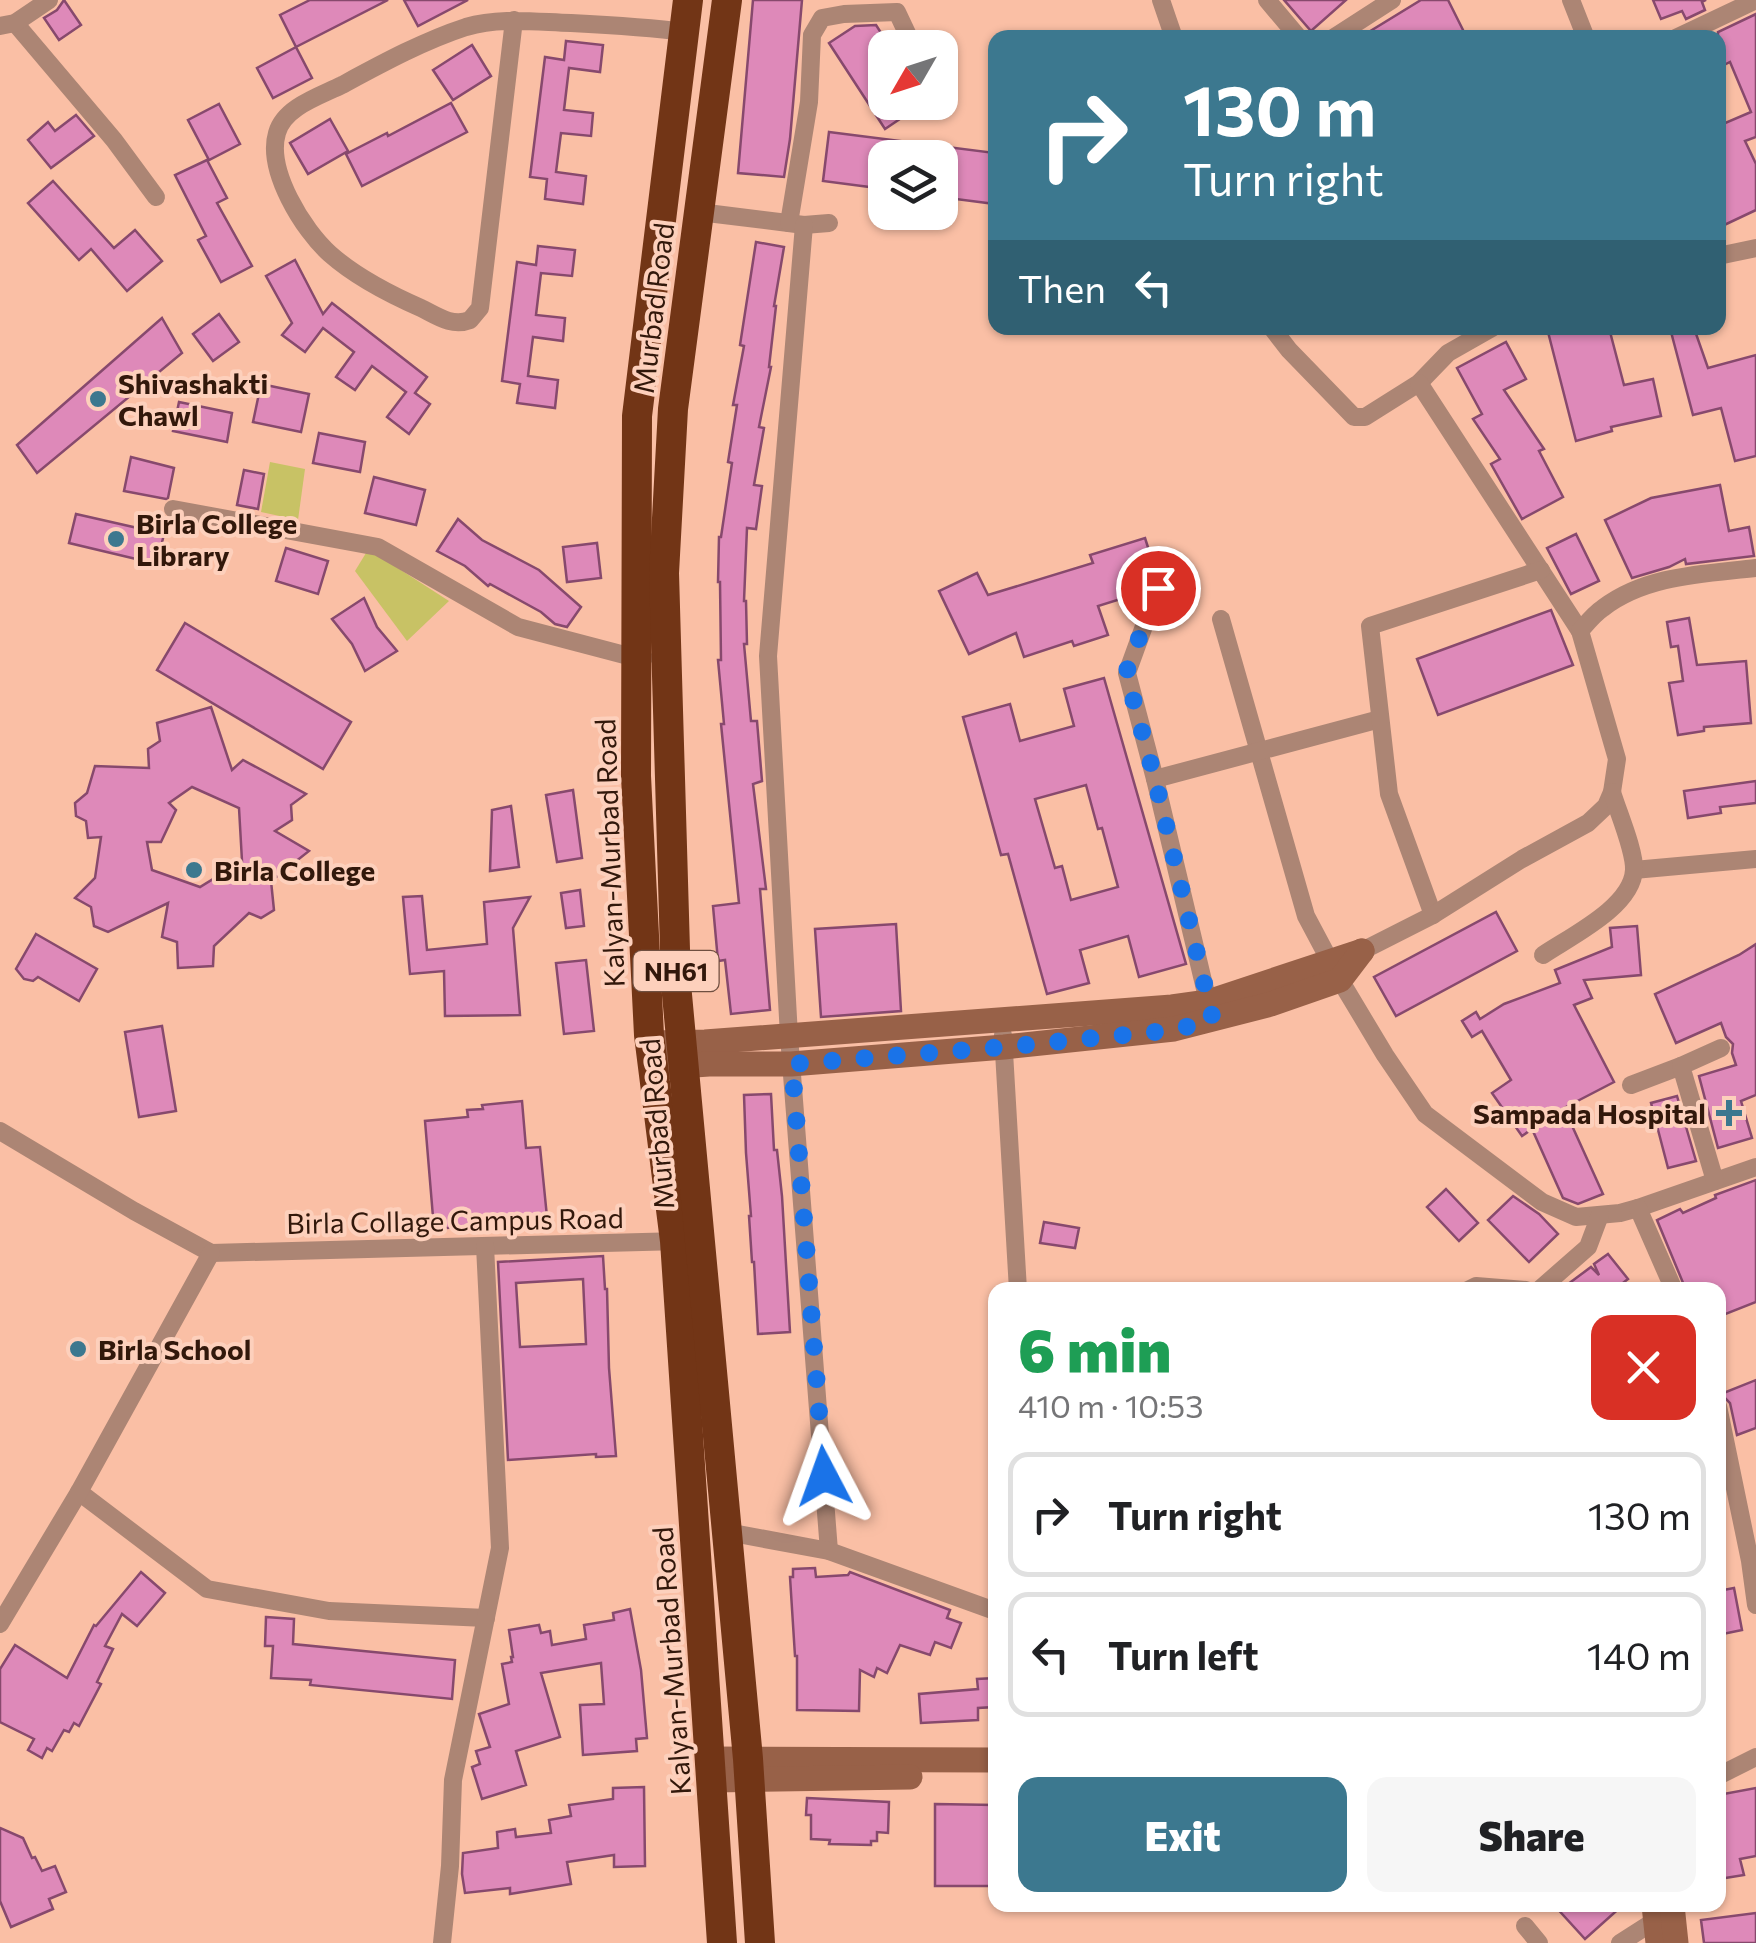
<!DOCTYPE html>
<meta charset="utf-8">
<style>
body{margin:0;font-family:Commissioner,sans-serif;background:#f6f6f6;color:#202124;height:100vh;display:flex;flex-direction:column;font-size:38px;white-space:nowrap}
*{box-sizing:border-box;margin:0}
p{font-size:32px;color:#757577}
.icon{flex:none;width:55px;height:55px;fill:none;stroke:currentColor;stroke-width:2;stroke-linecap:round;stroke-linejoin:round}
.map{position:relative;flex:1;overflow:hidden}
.details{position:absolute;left:988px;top:1282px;width:738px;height:630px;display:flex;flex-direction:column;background:#fff;border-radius:20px;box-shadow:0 2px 8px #0004}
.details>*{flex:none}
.hud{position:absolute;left:988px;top:30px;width:738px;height:305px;border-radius:20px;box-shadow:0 2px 8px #0004;background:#3c788f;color:#fff;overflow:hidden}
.needle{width:65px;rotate:231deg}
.buttons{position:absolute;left:868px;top:30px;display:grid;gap:20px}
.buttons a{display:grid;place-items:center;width:90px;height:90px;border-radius:20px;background:#fff;box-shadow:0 2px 8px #0004;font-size:50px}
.pin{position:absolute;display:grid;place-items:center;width:85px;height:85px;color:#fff;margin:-42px;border:5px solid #fff;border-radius:50%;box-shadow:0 2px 10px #0007}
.me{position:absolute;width:110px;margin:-55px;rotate:356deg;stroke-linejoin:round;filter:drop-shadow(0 0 8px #0008)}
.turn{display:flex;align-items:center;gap:35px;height:210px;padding:0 30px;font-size:45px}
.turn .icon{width:130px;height:130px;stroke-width:2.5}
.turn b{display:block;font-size:70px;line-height:85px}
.then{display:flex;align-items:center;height:95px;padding:0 30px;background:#0003;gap:20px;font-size:38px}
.round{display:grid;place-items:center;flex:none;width:105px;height:105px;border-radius:20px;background:#f6f6f6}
.overview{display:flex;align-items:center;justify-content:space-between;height:170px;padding:0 30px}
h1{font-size:60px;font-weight:800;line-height:75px;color:#1e9e55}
.action{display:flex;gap:20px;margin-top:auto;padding:20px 30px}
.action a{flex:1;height:115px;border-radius:20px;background:#3c788f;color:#fff;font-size:40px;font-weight:800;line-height:115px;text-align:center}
.action a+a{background:#f6f6f6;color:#202124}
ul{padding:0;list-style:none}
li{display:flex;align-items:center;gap:30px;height:125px;margin:0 20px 15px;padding:0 10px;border:5px solid #e0e0e0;border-radius:20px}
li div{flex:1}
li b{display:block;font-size:38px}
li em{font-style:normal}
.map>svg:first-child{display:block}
</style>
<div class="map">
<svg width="1756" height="1943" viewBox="0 0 1756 1943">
<rect width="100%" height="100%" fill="#fabfa5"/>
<g fill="#c8c265">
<path d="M270,462l35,7 -7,51 -37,-8z"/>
<path d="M366,553l10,1 73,47 -42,40 -52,-70z"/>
</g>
<g fill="#de89b9" stroke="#87496d" stroke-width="2.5" fill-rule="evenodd">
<path d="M64,0l17,25 -22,15 -15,-22 13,-8z"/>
<path d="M310,0h78l-92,47 16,31 -39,20 -16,-30 39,-21 -16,-32z"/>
<path d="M404,0h64l-50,26z"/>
<path d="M753,0h49l-12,139 -6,38 -46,-4z"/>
<path d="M1284,0h62l-35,31z"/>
<path d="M1421,0h27l19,38h-108z"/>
<path d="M1653,0h53l-4,2 3,8 -19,9 -4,-8 -21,8z"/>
<path d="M1756,14v123l-11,4 11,23v46l-38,18v-102l33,-14 -21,-50 -12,6v-36z"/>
<path d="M876,25l9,14v63h40l-40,27 -56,-86 26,-17z"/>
<path d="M566,41l37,4 -3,27 -31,-4 -5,42 29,3 -2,23 -30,-3 -5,39 30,4 -3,28 -38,-5 2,-20 -17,-2 15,-120 19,3z"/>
<path d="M472,45l19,31 -38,24 -20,-30z"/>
<path d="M451,103l16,29 -105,54 -16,-32 41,-21 1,3z"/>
<path d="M219,104l21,40 -31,16 -21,-40z"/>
<path d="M76,115l18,21 -43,32 -23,-28 20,-18 7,9z"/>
<path d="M330,119l18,32 -40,23 -18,-31z"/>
<path d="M829,132l166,21v51l-55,-7v-39h-55v31l-62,-8z"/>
<path d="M207,160l20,38 -10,5 35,63 -31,16 -23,-42 8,-4 -31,-61z"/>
<path d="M53,181l61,67 21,-18 27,31 -35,30 -36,-42 -12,11 -51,-57z"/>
<path d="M756,242l28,5 -10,59h2l-7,61h2l-12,60 5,1 -10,57 8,1 -6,43 -9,-1 -3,73h2l1,43h-3l7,77h6l5,60 -9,3 13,105h-6l10,121 -39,4 -6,-54 -7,1 -5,-55 26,-3 -18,-179h3l-6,-64h3l-1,-78h-2l1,-45h2l11,-74 -4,-1 9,-57h-4l11,-59 -4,-1z"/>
<path d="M538,246l37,4 -3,26 -31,-3 -5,42 29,3 -2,23 -30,-4 -5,39 30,4 -3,28 -38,-5 3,-19 -18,-3 15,-119 19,3z"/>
<path d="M295,260l28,54 9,-11 95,74 -12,16 15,11 -21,30 -22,-17 19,-25 -34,-26 -17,24 -19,-13 18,-25 -31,-24 -18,24 -23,-17 10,-12 -26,-47z"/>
<path d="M219,314l20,28 -26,19 -20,-27z"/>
<path d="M162,318l20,35 -145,120 -20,-28z"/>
<path d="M1547,328h62l15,57 29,-6 8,37 -50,11 1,4 -36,10z"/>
<path d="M1670,328h24l14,40 48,-13v101l-21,5 -14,-53 -28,7z"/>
<path d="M1506,342l20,37 -22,11 40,59 -5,2 24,46 -41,22 -31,-55 9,-5 -27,-40 9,-5 -25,-46z"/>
<path d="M261,384l48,10 -8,38 -48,-10z"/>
<path d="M179,402l53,11 -5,29 -54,-11z"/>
<path d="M319,433l46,9 -5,30 -47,-9z"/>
<path d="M131,457l43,11 -6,30 -2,1 -42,-8z"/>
<path d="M244,470l20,4 -6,35 -21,-4z"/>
<path d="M374,477l51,13 -9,35 -51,-12z"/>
<path d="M1720,485l9,46 20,-4 5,29 -68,8 -1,-5 -16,8 -37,11 -27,-58 46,-22z"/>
<path d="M76,514l88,20 -7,30 -88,-21z"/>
<path d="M458,519l24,21 57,30 42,37 -14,20 -12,-3 -14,-12 -51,-28 -2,2 -23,-20 -28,-15z"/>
<path d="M1576,534l23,47 -28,13 -24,-46z"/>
<path d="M1145,538l8,25 -10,3 5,13 -5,13 -45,14 10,29 -34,11 -2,-5 -48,16 -8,-24 -47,21 -30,-63 38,-18 11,22 105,-32 -3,-8z"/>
<path d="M597,543l4,35 -34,4 -4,-35z"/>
<path d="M286,548l42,13 -10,33 -42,-13z"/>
<path d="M364,598l13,29 20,24 -32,20 -13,-27 -20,-25z"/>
<path d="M1551,610l22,55 -135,50 -21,-56z"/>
<path d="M1689,618l8,47 49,-4 5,62 -47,4v4l-26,4 -9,-52 14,-2 -5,-35 -7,1 -4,-25z"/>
<path d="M185,623l166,99 -28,47 -166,-99z"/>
<path d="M1104,678l82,286 -47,13 -11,-41 -48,14 9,33 -42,11 -39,-140 -7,1 -38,-138 47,-13 10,37 54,-15 -10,-37zM1086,785l12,44 4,-1 16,59 -47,13 -9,-34 -7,2 -20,-69z"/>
<path d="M211,707l21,63 11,-10 63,34 -15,11 1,15 -17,11 34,20 -38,30 3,29 -13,8 -12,-5 -35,33 -1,20 -35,2 -1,-26 -15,-5 6,-34 -60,29 -14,-6 -3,-19 -16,-9 20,-20 6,-41 -13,1 -2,-17 -10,-5 -1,-13 12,-10 8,-27 54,2 -1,-19 12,-8 -3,-18zM192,787l47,21 3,53 -42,26 -48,-17 -5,-28h14l15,-32 -7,-7z"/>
<path d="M1756,781v22l-36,4 1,6 -33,5 -4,-27z"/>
<path d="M573,790l9,68 -25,4 -11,-67z"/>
<path d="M511,806l8,61 -29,4 2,-61z"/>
<path d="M580,890l4,36 -18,2 -5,-35z"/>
<path d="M422,896l5,54 60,-6 -3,-42 46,-5 -17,31 7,87 -75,1 -1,-45 -34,3 -7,-77z"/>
<path d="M1496,912l21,39 -121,65 -22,-39z"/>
<path d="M896,924l5,87 -80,6 -6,-88z"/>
<path d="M1637,926l4,49 -57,5 8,18 -18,7 40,77 -50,26 39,86 -25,10 -15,-6 -31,-69 -10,7 -30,-43 19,-13 -29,-49 -10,6 -10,-16 14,-9 4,7 24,-15 56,-21 -5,-13 57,-23 -2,-19z"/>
<path d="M36,934l61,35 -18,32 -41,-24 -5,4 -9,-2 -8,-10z"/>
<path d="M1756,944v151l-15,6 11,37 -34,10 -19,-72 37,-11 -4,-12 1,-9 -7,-7 -5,-14 -45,20 -21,-49 84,-39z"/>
<path d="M586,960l8,71 -30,3 -8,-71z"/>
<path d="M162,1026l14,85 -37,6 -14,-85z"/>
<path d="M771,1094l3,56h3l5,46 8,136 -32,2 -4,-72h-2l-3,-46h2l-5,-63 -2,-58z"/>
<path d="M1677,1096l19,65 -28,7 -17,-65z"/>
<path d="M522,1101l4,47 14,-1 7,70 -35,2 1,4 -79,6 -9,-108 43,-4 -1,-7 16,-1 -1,-4z"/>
<path d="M1756,1180v122l-38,15v-27h-32l-29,-70 23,-11 3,4 33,-15 -1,-3z"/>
<path d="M1446,1189l32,34 -19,18 -32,-34z"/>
<path d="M1513,1196l26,18 19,20 -29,28 -41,-42z"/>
<path d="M1044,1222l35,6 -4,20 -35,-5z"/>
<path d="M1608,1254l20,25 -14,11h-54l31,-23 8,8 -5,-11z"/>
<path d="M603,1256l2,33h2l2,79 7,88 -20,1v-3l-88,6 -10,-198zM583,1279l3,65 -66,3 -4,-64z"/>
<path d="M1756,1380v48l-19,7 -7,-32 -9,-9z"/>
<path d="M815,1568l1,9 32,-2 2,-3 100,38 -3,8 14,5 -10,25 -16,-6 -5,13 -30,-10 -13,28 -10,-5 -3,9 -14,-7 -1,41 -62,-1v-54h-2l-5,-79h3v-8z"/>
<path d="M141,1572l24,21 -28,33 -15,-12 -17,32 8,3 -16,33 4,2 -22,42 -5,-3 -5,9 -5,-2 -12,21 -5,-3 -5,10 -14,-8 6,-11 -34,-17v-53l15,-24 52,33 27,-53 2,1z"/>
<path d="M1734,1588l8,42 -24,5v-44z"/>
<path d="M630,1609l11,61 6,68 -11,1 1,12 -54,4 -3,-50 24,-1 -3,-41 -60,10 19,64 -44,14 10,34 -44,14 -10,-32 8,-3 -4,-13 14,-4 -11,-33 30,-10 -7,-40 10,-2 -1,-5h2l-4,-27 30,-5 2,8 9,-2 2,14 34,-6 -2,-14 30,-5 -1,-7z"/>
<path d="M266,1617l28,2 -1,25 162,16 -3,39 -142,-14 1,-5 -40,-2 2,-32h-8z"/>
<path d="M995,1678v29l-17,1v12l-57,3 -2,-29 59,-5 -1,-10z"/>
<path d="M644,1787l1,79 -31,1v-12l-47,7 4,22 -61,10v-6l-45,5 -3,-19 1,-21 35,-5 -1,-16 18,-3 1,8 35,-4 -2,-13 22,-4 -2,-11 44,-6v-11z"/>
<path d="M1756,1788v68l-16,3 4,16 -25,4 -1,-84z"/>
<path d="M807,1798l82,4 -1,31 -11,-1v9h-6v4l-42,-1 1,-4 -19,-1v-24h-5z"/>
<path d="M935,1804l60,1v81h-60z"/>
<path d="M0,1828l23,10 9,20 3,-1 7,14 13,-5 11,26 -17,7 4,10 -42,18 -11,-26z"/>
<path d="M1554,1905h69l-38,34z"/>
<path d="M1756,1913v30h-52l-3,-23z"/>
</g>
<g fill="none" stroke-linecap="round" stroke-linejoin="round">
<g stroke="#ac8574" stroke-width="18">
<path d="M1161,0l13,38"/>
<path d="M1267,0l32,38"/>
<path d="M1571,0l15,38"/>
<path d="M514,20l-34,288 -10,12c-18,7 -33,-4 -49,-12 -32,-14 -65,-31 -91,-54 -27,-24 -64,-84 -53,-121 7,-26 43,-37 65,-48 39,-21 81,-44 124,-58 34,-10 70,-5 105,-4 39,2 76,4 114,9"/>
<path d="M15,23l99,117 42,57"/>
<path d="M0,26l15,-3 34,-23"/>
<path d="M1333,38l59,-38"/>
<path d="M1676,38l80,-38"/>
<path d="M699,212l105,13 25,-2"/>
<path d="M789,223l20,-121 3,-67 10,-17 22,-4 53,-2 17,36"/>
<path d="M804,225l-36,431 21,380 40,515"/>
<path d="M1718,256l38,-8"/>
<path d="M1272,328l17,22 65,67h11l54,-34 29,-30 44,-25"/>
<path d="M1419,383l161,248"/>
<path d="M173,509l205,38 140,80 118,31h8"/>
<path d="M1168,560l-41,113 28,106 55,231"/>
<path d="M1221,619l85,297 34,64 45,75 40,59 117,88 34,15 44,-4 18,-5 118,-41"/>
<path d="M1155,779l225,-60"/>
<path d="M1634,870l122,-11"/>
<path d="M1433,915l-44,-121 -19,-168 171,-56"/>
<path d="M1362,951l71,-36 89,-56 66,-36 18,-17 6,-14 5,-33 -37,-128c7,-8 14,-17 23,-23 43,-33 101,-34 153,-40"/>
<path d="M1543,955c28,-19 89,-48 91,-85 1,-19 -16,-58 -22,-78"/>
<path d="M1003,1035l15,255"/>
<path d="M1631,1085l50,-19"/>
<path d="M0,1131l134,80 77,42 470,-12"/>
<path d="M1715,1181l-34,-115 40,-18"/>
<path d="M1638,1208l36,82"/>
<path d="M1468,1290l8,-4 50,4"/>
<path d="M1539,1290l49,-43 12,-32"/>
<path d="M1718,1406l32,155 6,44"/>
<path d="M79,1492l128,97 122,22 157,7"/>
<path d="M727,1532l102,19 166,60"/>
<path d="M0,1624l79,-132 132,-239"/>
<path d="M1718,1776l38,-19"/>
<path d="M1525,1926l14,17"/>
<path d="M442,1943l8,-77 3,-86 47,-232 -15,-302"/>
<path d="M1620,1943l36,-23 7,-1"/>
</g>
<g stroke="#986148" stroke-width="25">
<path d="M651,1043l54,-1 467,-35 36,-5 154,-51"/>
<path d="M665,1067l44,-3h82l213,-17 170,-18 97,-25 69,-24 22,-29"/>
<path d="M710,1759l285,1"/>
<path d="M711,1780l199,-3"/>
<path d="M1654,1905l4,38"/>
<path d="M1672,1905l4,38"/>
</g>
<g stroke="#723516" stroke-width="30">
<path d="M688,0l-51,416 -1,360 13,259 26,206 47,702"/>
<path d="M727,0l-54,409 -9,164 12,411 72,775 12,184"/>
</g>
</g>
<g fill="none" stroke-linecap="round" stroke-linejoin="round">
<path stroke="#1a73e8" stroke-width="18" stroke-dasharray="0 32.4" d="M824,1476l-32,-412 212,-17 170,-17 39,-10 -58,-241 -29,-106 32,-85"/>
</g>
<g fill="#3c788f" stroke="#fdd0bc" stroke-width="4">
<circle cx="98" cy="399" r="10"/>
<circle cx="116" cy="539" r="10"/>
<circle cx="194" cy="870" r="10"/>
<path d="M1724 1098h10v10h10v10h-10v10h-10v-10h-10v-10h10z"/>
<circle cx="78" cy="1349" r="10"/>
</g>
<g text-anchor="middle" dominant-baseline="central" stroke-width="8" stroke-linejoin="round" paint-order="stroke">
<rect fill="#fdd0bc" stroke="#6f4f40" stroke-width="2.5" x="633.5" y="951" width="85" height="40" rx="8"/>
<g font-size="25" font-weight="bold" fill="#32180b">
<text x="676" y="971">NH61</text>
</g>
<g font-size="28" fill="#32180b" stroke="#fdd0bc">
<text transform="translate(653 308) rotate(-83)">Murbad Road</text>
<text transform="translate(609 853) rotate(-92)">Kalyan-Murbad Road</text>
<text transform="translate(656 1124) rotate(-95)">Murbad Road</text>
<text transform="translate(455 1220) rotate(-1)">Birla Collage Campus Road</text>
<text transform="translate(671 1661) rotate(-94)">Kalyan-Murbad Road</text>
</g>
<g font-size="28" font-weight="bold" fill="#32180b" stroke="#fdd0bc" text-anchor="start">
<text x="118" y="383">Shivashakti<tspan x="118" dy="32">Chawl</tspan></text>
<text x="136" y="523">Birla College<tspan x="136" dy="32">Library</tspan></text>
<text x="214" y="870">Birla College</text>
<text x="1706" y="1113" text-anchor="end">Sampada Hospital</text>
<text x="98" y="1349">Birla School</text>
</g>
</g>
</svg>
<div class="buttons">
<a><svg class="needle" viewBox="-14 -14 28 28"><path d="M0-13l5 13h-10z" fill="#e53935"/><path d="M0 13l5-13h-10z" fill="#757577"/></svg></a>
<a><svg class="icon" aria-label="layers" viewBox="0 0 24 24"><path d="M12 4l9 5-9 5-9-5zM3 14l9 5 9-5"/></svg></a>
</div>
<div class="pin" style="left:1158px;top:588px;background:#d93025"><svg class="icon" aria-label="arrive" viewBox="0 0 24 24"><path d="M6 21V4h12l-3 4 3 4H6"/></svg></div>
<svg class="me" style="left:824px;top:1476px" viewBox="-20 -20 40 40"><path d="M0-17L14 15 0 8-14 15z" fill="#1a73e8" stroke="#fff" stroke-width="4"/></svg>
<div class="hud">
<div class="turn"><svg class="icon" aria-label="right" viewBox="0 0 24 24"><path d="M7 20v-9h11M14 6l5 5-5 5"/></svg><div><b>130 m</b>Turn right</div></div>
<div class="then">Then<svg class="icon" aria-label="left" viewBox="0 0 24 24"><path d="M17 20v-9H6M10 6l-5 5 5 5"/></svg></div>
</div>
<section class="details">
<div class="overview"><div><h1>6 min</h1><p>410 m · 10:53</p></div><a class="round" style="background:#d93025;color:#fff"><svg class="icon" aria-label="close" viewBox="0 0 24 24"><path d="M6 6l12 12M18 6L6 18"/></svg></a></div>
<ul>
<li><svg class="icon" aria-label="right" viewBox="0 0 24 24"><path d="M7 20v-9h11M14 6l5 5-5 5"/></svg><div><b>Turn right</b></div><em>130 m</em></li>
<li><svg class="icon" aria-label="left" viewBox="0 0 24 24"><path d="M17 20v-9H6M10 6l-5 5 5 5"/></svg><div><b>Turn left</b></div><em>140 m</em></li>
</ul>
<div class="action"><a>Exit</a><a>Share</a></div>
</section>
</div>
